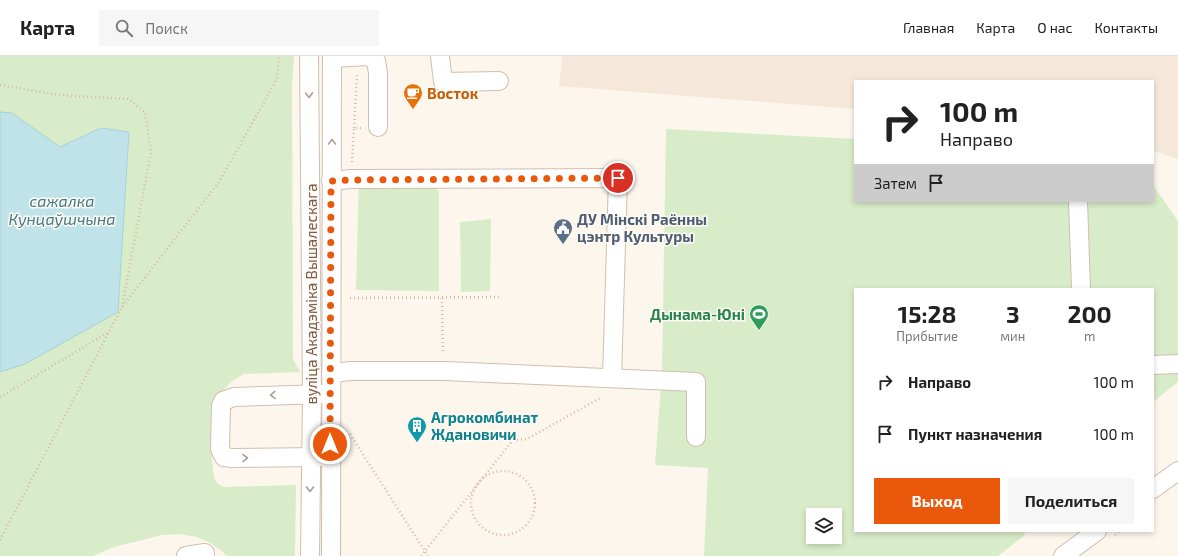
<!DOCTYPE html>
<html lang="ru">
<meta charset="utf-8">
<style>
body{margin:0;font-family:"Exo 2",sans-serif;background:#f6f6f6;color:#222;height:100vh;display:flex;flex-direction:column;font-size:15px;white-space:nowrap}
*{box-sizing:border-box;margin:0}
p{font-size:13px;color:#767676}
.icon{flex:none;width:22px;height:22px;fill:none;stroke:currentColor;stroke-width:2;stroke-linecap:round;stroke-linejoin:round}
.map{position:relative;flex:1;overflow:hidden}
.drawer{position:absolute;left:854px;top:232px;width:300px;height:244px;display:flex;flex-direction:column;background:#fff;border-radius:0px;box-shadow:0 2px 6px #0003}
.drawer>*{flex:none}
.top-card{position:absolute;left:854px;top:24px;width:300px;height:122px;border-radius:0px;box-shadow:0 2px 6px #0003;background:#fff;color:#222;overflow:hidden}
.tools{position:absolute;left:806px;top:452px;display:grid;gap:8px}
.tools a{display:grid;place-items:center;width:36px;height:36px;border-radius:0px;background:#fff;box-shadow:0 2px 6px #0003;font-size:20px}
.pin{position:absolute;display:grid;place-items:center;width:34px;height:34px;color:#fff;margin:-17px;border:2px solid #fff;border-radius:50%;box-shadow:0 1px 4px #0007}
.me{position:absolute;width:44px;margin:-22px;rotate:0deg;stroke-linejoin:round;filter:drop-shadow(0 0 3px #0008)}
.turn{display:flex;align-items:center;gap:14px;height:84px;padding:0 20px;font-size:18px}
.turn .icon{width:52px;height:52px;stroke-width:2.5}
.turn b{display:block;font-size:28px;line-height:34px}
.then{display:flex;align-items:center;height:38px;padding:0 20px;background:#0003;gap:8px;font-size:15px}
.eta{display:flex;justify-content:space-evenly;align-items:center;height:68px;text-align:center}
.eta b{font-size:24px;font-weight:700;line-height:28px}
.button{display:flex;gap:8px;margin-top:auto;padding:8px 20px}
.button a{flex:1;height:46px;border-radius:0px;background:#ea580c;color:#fff;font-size:16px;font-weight:700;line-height:46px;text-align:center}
.button a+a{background:#f6f6f6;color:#222}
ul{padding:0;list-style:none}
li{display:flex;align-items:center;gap:12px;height:52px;padding:0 20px}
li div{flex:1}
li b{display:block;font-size:15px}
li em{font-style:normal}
header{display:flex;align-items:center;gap:24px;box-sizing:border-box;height:56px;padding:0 20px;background:#fff;border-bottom:1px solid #e0e0e0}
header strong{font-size:19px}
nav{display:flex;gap:22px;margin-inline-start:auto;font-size:14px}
.search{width:280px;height:36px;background:#f6f6f6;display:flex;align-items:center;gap:10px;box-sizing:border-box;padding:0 14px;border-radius:0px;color:#767676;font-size:15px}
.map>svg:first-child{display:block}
</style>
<header>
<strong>Карта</strong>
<div class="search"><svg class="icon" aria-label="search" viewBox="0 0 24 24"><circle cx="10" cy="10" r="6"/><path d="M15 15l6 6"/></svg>Поиск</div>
<nav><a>Главная</a><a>Карта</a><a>О нас</a><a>Контакты</a></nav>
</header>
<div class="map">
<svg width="1178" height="500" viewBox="0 0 1178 500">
<rect width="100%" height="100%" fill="#fdf6ec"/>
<path fill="#f5e8da" d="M562,0h616v103l-25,-8v-70h-298v28l-296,-23z"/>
<g fill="#d8ecc9" fill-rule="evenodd">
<path d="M0,0h294l-2,29 1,274 7,13 -56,2 -12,7 -12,13 -9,22 1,44 2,18 4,6 6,3 72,-2 -1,71h-69l-2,-3 -12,-9 -15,-7 -17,-3 -18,1 -48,12 -21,9h-93z"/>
<path d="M666,73l189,10v62h298v-16l25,36v161l-25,20v-113h-298v242h170l-1,5 -26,20h-294l4,-88 -53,-3 7,-93zM813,459h22v22h-22z"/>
<path d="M359,120l67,2 13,14v99l-83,-1z"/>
<path d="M491,163l-1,72 -29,1 -1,-70z"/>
</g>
<path fill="#bfe3e8" stroke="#a5d3da" d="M0,56l12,1 48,34 41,-19 28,4 -11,180 -93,52 -25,8z"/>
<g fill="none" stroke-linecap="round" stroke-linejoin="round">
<defs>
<g id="minor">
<path d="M309,0l3,338 -2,162"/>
<path d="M440,0l3,26 56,-1"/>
<path d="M332,2l36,-2 8,5 2,12v54"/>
<path d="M331,125l20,-2 267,-1 -6,200"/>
<path d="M1078,145l3,88"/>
<path d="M1153,309l25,-1"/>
<path d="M331,317l20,-2h93l252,11v55"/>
<path d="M322,401l-90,1 -8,-1 -4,-8 1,-43 2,-5 11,-4 90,-3"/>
<path d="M1153,433l25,-18"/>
<path d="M186,500l19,-3"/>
<path d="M331,500l1,-500"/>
<path d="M1063,500l34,-25"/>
</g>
</defs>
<use href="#minor" stroke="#d1beb0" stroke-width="20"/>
<g stroke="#d9b8a5" stroke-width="2.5" stroke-dasharray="1 3" stroke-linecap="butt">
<path d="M0,29l59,10 69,4 17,13 6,40 -29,155"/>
<path d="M354,72l3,-54"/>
<path d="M352,106l2,-34h7"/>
<path d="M350,242l151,-1"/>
<path d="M442,242l1,55"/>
<path d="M0,341l109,-65"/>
<path d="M350,378l78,122"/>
<circle cx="503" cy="447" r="32"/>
<path d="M1115,479l5,-4"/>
<path d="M0,484l122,-233 97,-125 58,-103 2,-23"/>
<path d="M421,500l92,-116 14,-1 75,-42"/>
</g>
<use href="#minor" stroke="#fff" stroke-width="18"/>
</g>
<defs><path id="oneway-chevron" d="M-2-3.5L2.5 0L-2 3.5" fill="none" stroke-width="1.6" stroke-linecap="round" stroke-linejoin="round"/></defs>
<g stroke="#af9d94">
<use href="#oneway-chevron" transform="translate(309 39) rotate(89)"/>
<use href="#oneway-chevron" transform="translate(332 86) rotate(-90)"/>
<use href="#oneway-chevron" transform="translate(273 339) rotate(178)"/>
<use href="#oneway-chevron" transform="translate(245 402) rotate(-1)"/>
<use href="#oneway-chevron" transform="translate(310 433) rotate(90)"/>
</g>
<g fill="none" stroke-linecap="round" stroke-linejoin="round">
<path stroke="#ea580c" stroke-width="7" stroke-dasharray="0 12.6" d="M330,388l1,-263 20,-1 267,-2"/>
</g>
<defs>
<symbol id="cafe-pin" viewBox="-11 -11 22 30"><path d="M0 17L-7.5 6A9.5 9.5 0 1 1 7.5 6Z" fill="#e8710a" stroke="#fffaf3"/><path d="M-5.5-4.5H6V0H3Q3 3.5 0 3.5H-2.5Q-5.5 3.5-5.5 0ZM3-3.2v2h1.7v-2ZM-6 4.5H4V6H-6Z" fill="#fff"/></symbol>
<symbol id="civic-pin" viewBox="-11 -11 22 30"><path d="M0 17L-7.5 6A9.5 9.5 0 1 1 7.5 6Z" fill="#5c6f8a" stroke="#fffaf3"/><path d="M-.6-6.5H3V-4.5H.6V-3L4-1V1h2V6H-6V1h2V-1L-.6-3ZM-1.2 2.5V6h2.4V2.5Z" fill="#fff"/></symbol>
<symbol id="stadium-pin" viewBox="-11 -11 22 30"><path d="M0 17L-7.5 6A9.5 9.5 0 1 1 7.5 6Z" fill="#2e9e5b" stroke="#fffaf3"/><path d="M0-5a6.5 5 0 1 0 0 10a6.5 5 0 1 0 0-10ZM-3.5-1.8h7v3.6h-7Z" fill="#fff"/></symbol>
<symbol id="building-pin" viewBox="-11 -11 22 30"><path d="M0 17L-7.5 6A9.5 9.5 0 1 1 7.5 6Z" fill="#0f9aa8" stroke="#fffaf3"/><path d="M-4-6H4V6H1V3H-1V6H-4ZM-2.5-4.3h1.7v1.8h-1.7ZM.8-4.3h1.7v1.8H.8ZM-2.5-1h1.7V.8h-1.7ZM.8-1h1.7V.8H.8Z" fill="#fff"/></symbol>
</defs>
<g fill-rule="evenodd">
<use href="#cafe-pin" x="402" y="26" width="22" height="30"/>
<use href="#civic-pin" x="552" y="161" width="22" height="30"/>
<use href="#stadium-pin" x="748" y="247" width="22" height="30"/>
<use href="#building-pin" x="406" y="359" width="22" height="30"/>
</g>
<g text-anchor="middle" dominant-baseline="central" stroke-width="3" stroke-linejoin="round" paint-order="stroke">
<g font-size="15" font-weight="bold" fill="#c56008" stroke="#fffaf3" text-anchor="start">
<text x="427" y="37">Восток</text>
</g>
<g font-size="15" font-weight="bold" fill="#4e5e75" stroke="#fffaf3" text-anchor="start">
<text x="577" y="163">ДУ Мінскі Раённы<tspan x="577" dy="17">цэнтр Культуры</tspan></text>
</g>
<g font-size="15" fill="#7a5c4d" stroke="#fffaf3">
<text transform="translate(311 238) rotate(-90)">вуліца Акадэміка Вышалескага</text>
</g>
<g font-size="15" font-weight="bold" fill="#27864d" stroke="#fffaf3" text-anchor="end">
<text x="745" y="258">Дынама-Юні</text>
</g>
<g font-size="15" font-weight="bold" fill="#0d838f" stroke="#fffaf3" text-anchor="start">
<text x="431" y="361">Агрокомбинат<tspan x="431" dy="17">Ждановичи</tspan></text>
</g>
<g font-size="16" font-style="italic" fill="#437c86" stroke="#fffaf3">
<text x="62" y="144">сажалка<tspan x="62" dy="18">Кунцаўшчына</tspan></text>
</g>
</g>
</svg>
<div class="tools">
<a><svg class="icon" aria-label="layers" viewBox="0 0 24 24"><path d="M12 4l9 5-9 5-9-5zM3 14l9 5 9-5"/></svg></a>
</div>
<div class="pin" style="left:618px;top:122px;background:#d93025"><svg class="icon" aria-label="arrive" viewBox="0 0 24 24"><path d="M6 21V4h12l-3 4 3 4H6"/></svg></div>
<svg class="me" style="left:330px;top:388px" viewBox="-20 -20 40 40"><circle r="17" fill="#ea580c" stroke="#fff" stroke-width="3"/><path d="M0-11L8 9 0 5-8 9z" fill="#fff"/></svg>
<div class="top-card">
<div class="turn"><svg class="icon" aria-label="right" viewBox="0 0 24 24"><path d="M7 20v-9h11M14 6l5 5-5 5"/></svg><div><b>100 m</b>Направо</div></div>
<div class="then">Затем<svg class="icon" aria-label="arrive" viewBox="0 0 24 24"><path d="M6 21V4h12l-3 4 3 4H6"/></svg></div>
</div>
<section class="drawer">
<div class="eta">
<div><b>15:28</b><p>Прибытие</p></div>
<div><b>3</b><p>мин</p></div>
<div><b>200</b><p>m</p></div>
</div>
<ul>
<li><svg class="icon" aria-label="right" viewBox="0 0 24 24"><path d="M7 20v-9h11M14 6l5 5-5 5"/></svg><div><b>Направо</b></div><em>100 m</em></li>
<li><svg class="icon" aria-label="arrive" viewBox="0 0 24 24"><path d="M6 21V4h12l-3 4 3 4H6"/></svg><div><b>Пункт назначения</b></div><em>100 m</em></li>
</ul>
<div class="button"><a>Выход</a><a>Поделиться</a></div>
</section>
</div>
